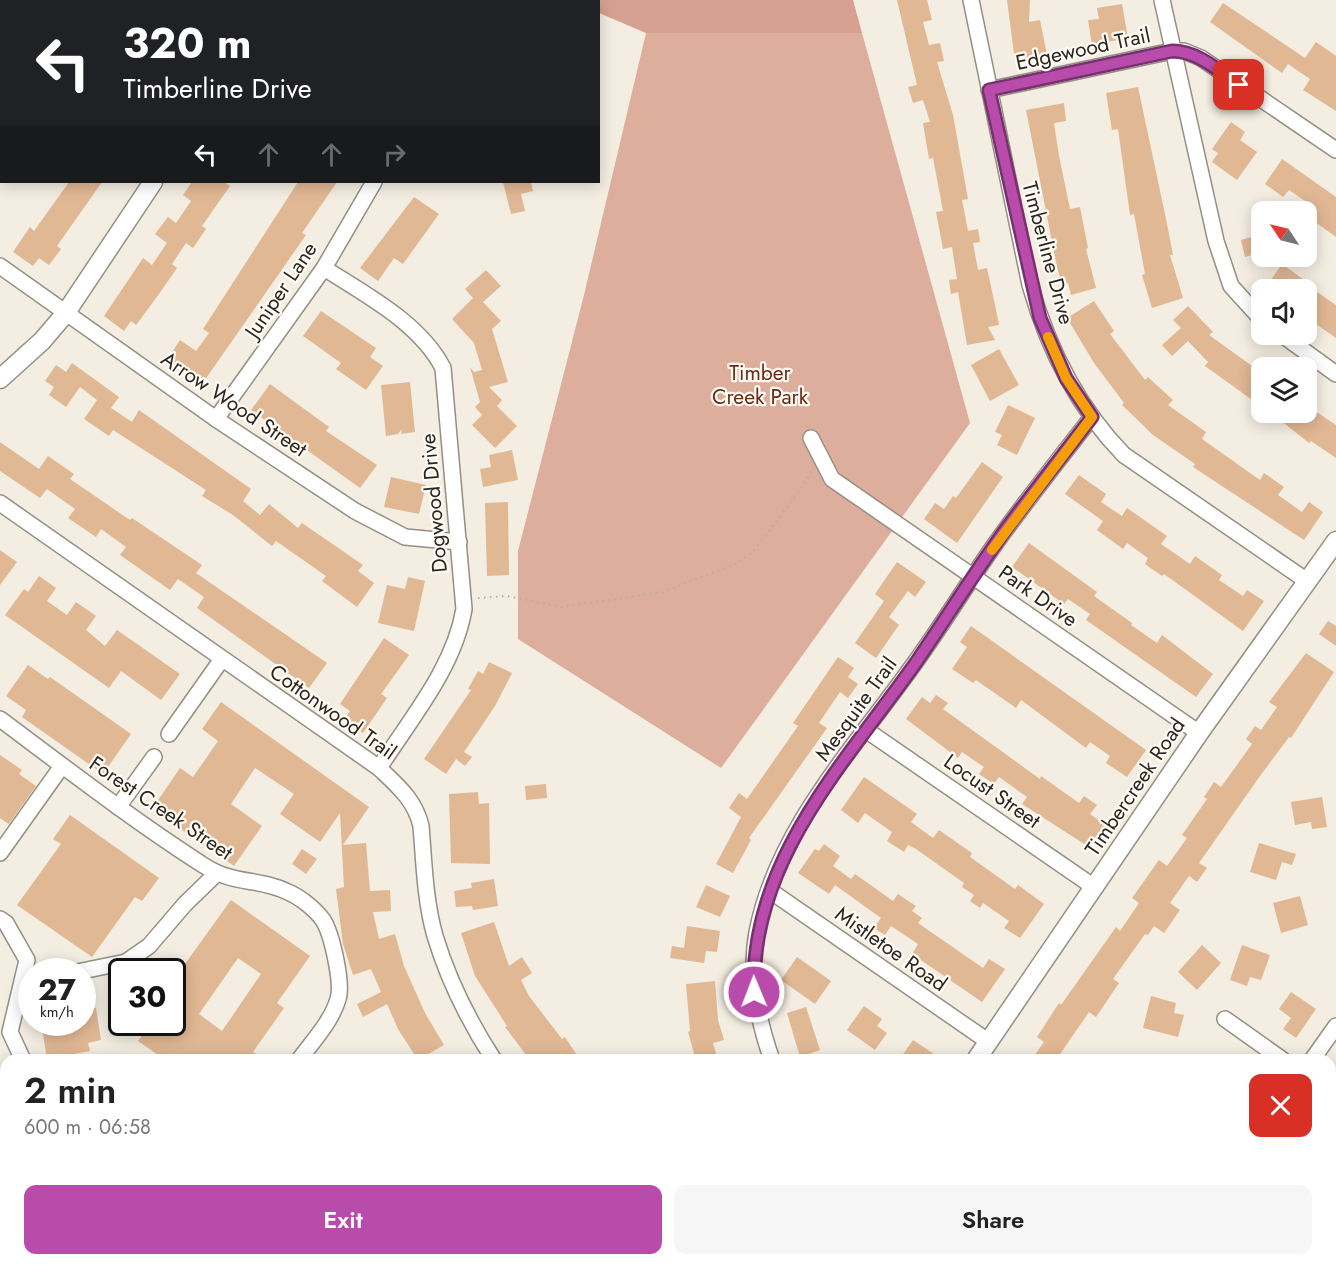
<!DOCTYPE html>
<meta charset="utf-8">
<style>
body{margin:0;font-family:Jost,sans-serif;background:#f6f6f6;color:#222;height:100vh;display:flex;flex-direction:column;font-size:22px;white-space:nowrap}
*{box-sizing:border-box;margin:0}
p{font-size:20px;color:#767676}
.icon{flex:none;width:33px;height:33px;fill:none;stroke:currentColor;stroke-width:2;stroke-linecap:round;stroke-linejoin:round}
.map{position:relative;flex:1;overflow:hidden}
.drawer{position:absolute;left:0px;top:1054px;width:1336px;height:212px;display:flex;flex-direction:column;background:#fff;border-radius:18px 18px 0 0;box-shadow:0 3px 15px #0003}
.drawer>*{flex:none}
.top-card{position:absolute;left:0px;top:0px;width:600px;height:183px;box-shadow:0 3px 15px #0003;background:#202124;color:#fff;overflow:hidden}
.needle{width:39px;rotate:305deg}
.controls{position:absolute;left:1251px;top:201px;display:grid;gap:12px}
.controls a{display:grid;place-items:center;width:66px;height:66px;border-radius:12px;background:#fff;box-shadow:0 3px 15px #0003;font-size:30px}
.speed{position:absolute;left:18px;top:958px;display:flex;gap:12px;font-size:30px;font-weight:700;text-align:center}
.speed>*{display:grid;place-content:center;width:78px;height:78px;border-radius:50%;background:#fff;box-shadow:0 3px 15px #0003;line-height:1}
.speed small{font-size:15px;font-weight:400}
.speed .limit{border:3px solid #111;border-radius:9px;background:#fff;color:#111}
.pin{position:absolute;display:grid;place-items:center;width:51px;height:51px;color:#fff;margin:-26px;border-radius:12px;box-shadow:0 3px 9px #0006}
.me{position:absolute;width:66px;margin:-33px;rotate:359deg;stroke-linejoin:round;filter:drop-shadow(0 0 4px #0008)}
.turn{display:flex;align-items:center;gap:21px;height:126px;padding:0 24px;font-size:27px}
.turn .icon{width:78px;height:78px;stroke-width:2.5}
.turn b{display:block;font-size:42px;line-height:51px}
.lanes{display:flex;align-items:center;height:57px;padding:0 24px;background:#0003;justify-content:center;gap:30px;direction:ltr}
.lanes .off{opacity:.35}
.round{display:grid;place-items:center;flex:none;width:63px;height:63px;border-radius:12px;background:#f6f6f6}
.headline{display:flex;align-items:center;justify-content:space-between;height:102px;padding:0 24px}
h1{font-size:36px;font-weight:600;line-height:45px}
.primary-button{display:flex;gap:12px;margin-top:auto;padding:12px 24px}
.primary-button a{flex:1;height:69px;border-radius:12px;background:#b94cab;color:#fff;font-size:24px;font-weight:600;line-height:69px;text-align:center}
.primary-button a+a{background:#f6f6f6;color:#222}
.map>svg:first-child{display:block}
</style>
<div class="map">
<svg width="1336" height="1265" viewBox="0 0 1336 1265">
<rect width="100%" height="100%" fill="#f4ede1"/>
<path fill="#deae9d" d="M646,33h216l108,390 -249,345 -203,-129v-88l66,-256z"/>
<path fill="#d6a190" d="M568,0h285l9,33h-216l-47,-20 -1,-11z"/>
<g fill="#e1b894" fill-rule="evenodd">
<path d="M897,0h30l5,20 -9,2 6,23 11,-2 4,18 -7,1 16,53 15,84 -6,1 6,31 10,-2 2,13 -7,1 5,27 9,-2 8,37 4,20 -11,2 7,13 -28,5 -9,-53 -7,2 -2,-14 8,-1 -5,-32 -9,2 -7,-37 7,-1 -10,-53 -4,1 -6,-36 7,-1 -7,-22 -10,3 -5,-16 9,-2z"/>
<path d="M1007,0h23l-1,22 11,-2 7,35 -32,6z"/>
<path d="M1223,3l82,55 11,-16 20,14v55l-33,-21 7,-11 -22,-15 -6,9 -72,-51z"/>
<path d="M1122,4l6,34 -36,7 -4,-25 11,-1 -2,-11z"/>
<path d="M1138,87l28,132 7,36h-3l13,43 -31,10 -10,-33 3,-1 -11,-60 -4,1 -12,-86 -6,1 -6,-37z"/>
<path d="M1064,103l2,18 -12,2 5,33 11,53 10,-2 8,41 -2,1 10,39 -25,7 -3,-12 -6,2 -5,-18 -31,-157z"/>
<path d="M1231,122l14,10 -5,8 17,12 -20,28 -25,-18 6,-9 -6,-4z"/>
<path d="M1282,159l54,38v40l-29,-21 7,-9 -25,-17 -6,7 -18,-13z"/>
<path d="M69,182h33l-45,64 4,3 -12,16 -10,-7 -6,8 -20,-14 17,-25 4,4z"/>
<path d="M192,182h32l6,4 -28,40 4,3 -13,19 -7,-5 -14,21 5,4 -18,26 -23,31 -5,-4 -7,10 -20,-15 39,-58 9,7 15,-22 -12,-9 13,-17 8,6 15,-22 -8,-6z"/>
<path d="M298,182h39l-35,51 4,2 -104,149 -35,-24 13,-20 16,11 13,-18 -6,-4z"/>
<path d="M503,182h28l2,9 -12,3 4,17 -14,3z"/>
<path d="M414,197l25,17 -36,50 -9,-6 -16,23 -18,-13z"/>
<path d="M1262,234v18l-17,5 -4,-17z"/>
<path d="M1282,264l36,26h-54z"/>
<path d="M486,270l15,16 -18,16 18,19 -9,8 16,53 -19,5 13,13 -5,6 20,20 -22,22 -23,-23 10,-10 -7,-8 5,-5 -10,-35 4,5 8,-2 -8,-27 -22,-24 21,-21 -8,-9z"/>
<path d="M1317,292l19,13v33l-30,-21v-10z"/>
<path d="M1094,301l20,30 -4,3 35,46 3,-3 25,23 -5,5 38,27 -4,7 58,41 4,-7 20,14 -6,8 24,17 7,-10 14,10 -19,28 -111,-73 2,-3 -42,-29 -31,-30 2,-2 -30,-40 -27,-45z"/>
<path d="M1188,306l25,26 -4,3 53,38v34l-57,-41 3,-4 -20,-21 -16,15 -10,-11 19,-17 -8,-8z"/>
<path d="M321,311l55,37 -6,9 13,9 -17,24 -30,-21 5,-6 -38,-27z"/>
<path d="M999,349l20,36 -29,16 -19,-36z"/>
<path d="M72,363l47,34 -8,11 21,14 7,-12 112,79 -8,12 17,14 9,-11 29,24 4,-5 61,42 -5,6 16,12 -17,24 -35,-26 4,-5 -50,-35 -4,5 -39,-31 -31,-19 4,-6 -93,-60 -4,6 -25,-17 13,-19 -17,-13 -14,20 -17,-12 5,-8 -9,-6 11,-16 10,7z"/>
<path d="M410,382l5,50 -14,2 1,-5 -4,5 -12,2 -5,-51z"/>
<path d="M270,384l59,43 -3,4 51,34 -17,23 -109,-78z"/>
<path d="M1008,405l27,13 -18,37 -20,-10 5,-10 -7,-3z"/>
<path d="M1306,405l30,20v33l-25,-17 -2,2 -39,-31h36z"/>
<path d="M0,442l39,27 9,-13 26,18 -4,5 60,41 2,-2 70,47 -6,8 131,90 -18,25 -112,-80 7,-11 -26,-18 -8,11 -50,-35 6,-8 -25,-18 -5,8 -28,-19 7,-9 -28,-20 -7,9 -40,-27z"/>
<path d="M512,450l6,30 -35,7 -3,-18 11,-2 -2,-12z"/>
<path d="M982,462l21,15 -46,66 -33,-24 11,-16 9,6 9,-13 3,2z"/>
<path d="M1079,475l27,19 -5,8 21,14 5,-8 40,28 -6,8 29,20 5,-8 27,19 -3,5 24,16 4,-6 17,11 -21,30 -79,-57 -2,2 -17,-12 3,-6 -21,-15 -4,6 -26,-19 6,-9 -38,-27z"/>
<path d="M391,477l35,8 -7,29 -35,-7z"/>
<path d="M508,502l1,73 -22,1 -2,-73z"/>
<path d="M1029,543l68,49 -3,4 38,27 -1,2 26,18 5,-8 51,39 -17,23 -110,-77 4,-6 -22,-15 -4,5 -52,-37z"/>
<path d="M0,550l17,12 -17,23z"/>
<path d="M897,562l29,20 -11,15 -7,-6 -19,26 10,8 -23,33 -21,-15 29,-42 -9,-7z"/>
<path d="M39,576l17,12 -9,13 20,14 9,-13 20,14 -10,14 19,16 12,-16 63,44 -19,26 -40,-29 -12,17 -104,-73 19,-26 4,3z"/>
<path d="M408,577l17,4 -11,50 -36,-8 9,-38 18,4z"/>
<path d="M1328,621l8,5v20l-17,-12z"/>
<path d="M971,626l175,124 -19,27 -21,-14 4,-7 -20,-14 -4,6 -65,-48 -5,8 -40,-28 -3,3 -21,-14 15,-22 -7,-5z"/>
<path d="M384,638l25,17 -28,39 6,4 -24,35 -19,-13 6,-9 -10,-7z"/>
<path d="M1306,653l28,19 -43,66 -2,-1 -29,39 -61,87 8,5 -10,14 -8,-6 -19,27 10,7 -16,23 -10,-7 -6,9 -3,-1 -32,45 6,4 -23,34 -7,-5 -33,48h-25l13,-18 -7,-5 22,-34 2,2 55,-78 4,4 19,-28 -7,-5 27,-38 8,6 20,-28 -5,-3 25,-36 -3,-2 10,-15 7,5 31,-43 -6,-5 9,-13 6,4 16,-23 -8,-5z"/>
<path d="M838,657l16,11 -6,9 10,7 -10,14 -8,-6 -21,31 8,5 -78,110 2,2 -18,33 -17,-9 25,-47 -12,-9 10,-15 8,6 51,-73 -5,-3z"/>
<path d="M489,662l23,11 -17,33 -31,46 8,5 -7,9 -9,-7 -10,15 -22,-15 47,-69 -3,-1 10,-18 5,3z"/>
<path d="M28,665l20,14 2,-2 81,57 -28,40 -81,-57 4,-7 -20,-14z"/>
<path d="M936,695l12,8 -5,6 97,70 1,-3 38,27 5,-7 13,9 -7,9 15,11 -16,22 -67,-43 5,-7 -28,-20 -5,7 -15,-10 5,-7 -22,-15 -4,6 -52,-39 16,-22 8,6z"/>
<path d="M221,702l148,105 -26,38 23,-2 4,48 20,-1 1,21 -18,1 6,27 16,-5 9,32 21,47 19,32 -26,15 -20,-31 -11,-25 -24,13 -6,-13 24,-12 -10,-23 -18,6 -10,-31 -7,-55 8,-2 -4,-74 -20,29 -40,-28 14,-20 -39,-26 -24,36 31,22 -28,40 -82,-57 28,-41 13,9 25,-36 -16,-12z"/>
<path d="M0,755l22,15 -3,4 17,12 -27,38 -9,-6z"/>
<path d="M864,777l53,37 -6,8 22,16 6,-8 33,23 -2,4 45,32 3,-4 26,19 -24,34 -16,-10 5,-7 -26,-18 -3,5 -10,-7 4,-6 -12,-8 2,-4 -48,-34 -8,-4 -4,7 -17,-11 5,-9 -27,-19 -7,10 -17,-13z"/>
<path d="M546,784l1,14 -21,2 -1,-14z"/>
<path d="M478,792l1,12 10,-1 1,61 -39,-1 -2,-69z"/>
<path d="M1322,797l5,30 -15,2 -1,-7 -16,3 -4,-23z"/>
<path d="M70,815l89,63 -17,23 -7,-4 -43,60 -75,-52 44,-61 -8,-5z"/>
<path d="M1259,843l37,11 -4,11 -10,-3 -6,18 -26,-8z"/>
<path d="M824,844l16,12 -7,10 18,13 4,-5 38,27 5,-7 18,12 -4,5 10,7 -4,5 65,45 6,-9 16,10 -23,33 -70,-48 6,-10 -27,-18 -6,9 -11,-7 7,-10 -46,-33 -6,9 -31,-21 17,-24 4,2z"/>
<path d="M302,849l15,10 -11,15 -14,-10z"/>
<path d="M494,879l4,27 -25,4 -1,-4 -16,1 -2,-16 18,-3 -1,-5z"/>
<path d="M706,885l24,11 -10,21 -24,-10z"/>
<path d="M1300,896l8,29 -27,8 -8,-30z"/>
<path d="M231,900l79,56 -33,47 7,5 -31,44 13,8h-101l-27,-19 13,-18h21v-41zM238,958l23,16 -39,57 -23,-17z"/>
<path d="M494,922l15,44 13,-9 10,16 -11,7 8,16 33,43 3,-2 15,23h-50l-25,-33 2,-1 -32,-50 -14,-43z"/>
<path d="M687,926l33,5 -3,21 -11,-1 -2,12 -34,-5 2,-12 12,2z"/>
<path d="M1202,945l19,18 -24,27 -19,-18z"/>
<path d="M1242,945l28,10 -9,25 -11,-3 -3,9 -17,-6z"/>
<path d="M797,957l34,24 -16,23 -34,-24z"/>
<path d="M715,981l3,39 6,20 -11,3 4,14 -21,3 -8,-28 2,-1 -4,-47z"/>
<path d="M1291,992l25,17 -20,29 -13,-9 8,-11 -12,-9z"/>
<path d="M1151,996l25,7 -2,10 10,2 -6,22 -35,-9z"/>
<path d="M864,1006l18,13 -5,7 10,7 -12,17 -28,-20z"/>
<path d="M806,1007l14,43 -20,7 -13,-44z"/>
<path d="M96,1008l5,32 -13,3 2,8 -43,8 -6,-36h41v-13z"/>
<path d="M913,1040l30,20h-44z"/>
</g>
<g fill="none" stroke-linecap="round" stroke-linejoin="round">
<defs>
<g id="service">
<path d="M0,1228l6,-6"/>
<path d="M76,1260l7,5"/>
</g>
<g id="minor">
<path d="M971,0l59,285c18,63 48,123 94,170l183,126"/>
<path d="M1162,0l54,241 15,45 31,34"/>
<path d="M49,2l1,-2"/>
<path d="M0,73l2,-2"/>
<path d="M989,90l183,-39h12l17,7 135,92"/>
<path d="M0,266l216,153 139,92 50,26 54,5"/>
<path d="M324,268c42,27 96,55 119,100l21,241c-10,59 -53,109 -85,159"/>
<path d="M1281,334l55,40"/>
<path d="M216,419l108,-151 50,-86"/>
<path d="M811,438l21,41 367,254"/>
<path d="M0,503l379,265c19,18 36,32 42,58 3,36 4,75 14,110 13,43 35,87 59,124"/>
<path d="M0,719c67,50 133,101 203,146 32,21 54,12 85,27 12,5 27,17 35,28 9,14 20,64 15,79 -6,22 -26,43 -39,61"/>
<path d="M866,730l228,157"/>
<path d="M169,734l53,-75"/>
<path d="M118,807l36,-50"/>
<path d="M0,853l62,-87"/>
<path d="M769,890l220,152"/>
<path d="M0,919l6,4 21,37 -17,72 13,28"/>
<path d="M77,972l49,-10 23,-16 36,-42 31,-30"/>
<path d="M1225,1019l58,41"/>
<path d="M772,1060c-15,-42 -23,-84 -15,-128 20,-103 99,-186 157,-268 32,-44 60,-92 92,-135 28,-38 57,-75 86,-112"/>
<path d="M1312,1060l24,-34"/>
<path d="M0,1138l6,-9"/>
<path d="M1330,1232l6,3"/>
<path d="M569,1260v5"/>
<path d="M377,1265l3,-5"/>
<path d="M1169,1265l4,-5"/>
</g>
<g id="tertiary">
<path d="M279,2l1,-2"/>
<path d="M0,379l42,-38 23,-27 88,-132"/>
<path d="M976,1060l223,-327 137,-192"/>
<path d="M834,1265l3,-5"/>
</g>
<path id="secondary" d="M0,1259l8,6"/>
</defs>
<use href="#service" stroke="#948f83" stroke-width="10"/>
<use href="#minor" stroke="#948f83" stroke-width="18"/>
<use href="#tertiary" stroke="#948f83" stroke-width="21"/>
<use href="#secondary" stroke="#948f83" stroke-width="24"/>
<path stroke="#b5afa5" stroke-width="2" stroke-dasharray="1.5 4.5" stroke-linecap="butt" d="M478,598l29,-2 54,11 102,-15 72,-28 18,-12 47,-62 12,-20"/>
<use href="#service" stroke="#fff" stroke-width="8"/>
<use href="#minor" stroke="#fff" stroke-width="15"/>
<use href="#tertiary" stroke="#fff" stroke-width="18"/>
<use href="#secondary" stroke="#fff" stroke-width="21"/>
</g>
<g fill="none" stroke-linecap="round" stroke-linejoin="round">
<defs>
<path id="route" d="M754,992c-4,-132 92,-230 163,-331 30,-44 58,-89 89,-132 28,-38 57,-74 86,-112l-26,-39 -26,-60 -51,-228 183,-39c26,0 47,20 67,34"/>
</defs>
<use href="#route" stroke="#78316f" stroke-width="15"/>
<use href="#route" stroke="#b94cab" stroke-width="10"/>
<path stroke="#f59e0b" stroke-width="10" d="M992,550l100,-133 -26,-39 -18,-41"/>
</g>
<g text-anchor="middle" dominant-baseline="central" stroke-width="4.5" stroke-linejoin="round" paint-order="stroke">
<g font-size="21" fill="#282621" stroke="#fffbf4">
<text transform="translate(1083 49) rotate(-12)">Edgewood Trail</text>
<text transform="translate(1048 253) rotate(75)">Timberline Drive</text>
<text transform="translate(281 290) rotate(-56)">Juniper Lane</text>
<text transform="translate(234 404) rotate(34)">Arrow Wood Street</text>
<text transform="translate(434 503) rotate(-95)">Dogwood Drive</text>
<text transform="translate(1038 596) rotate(35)">Park Drive</text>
<text transform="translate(856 709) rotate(-54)">Mesquite Trail</text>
<text transform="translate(333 712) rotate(35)">Cottonwood Trail</text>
<text transform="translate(1135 787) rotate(-56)">Timbercreek Road</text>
<text transform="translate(992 791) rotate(35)">Locust Street</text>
<text transform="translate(161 808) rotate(34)">Forest Creek Street</text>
<text transform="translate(891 949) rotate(35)">Mistletoe Road</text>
</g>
<g font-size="21" fill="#6a2a13" stroke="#fffbf4">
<text x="760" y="373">Timber<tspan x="760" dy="24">Creek Park</tspan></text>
</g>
</g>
</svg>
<div class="controls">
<a><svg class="needle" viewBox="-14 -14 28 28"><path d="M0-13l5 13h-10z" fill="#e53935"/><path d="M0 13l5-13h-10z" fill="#767676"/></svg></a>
<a><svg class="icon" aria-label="sound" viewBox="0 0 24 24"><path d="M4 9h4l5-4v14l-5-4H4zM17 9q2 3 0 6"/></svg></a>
<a><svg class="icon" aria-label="layers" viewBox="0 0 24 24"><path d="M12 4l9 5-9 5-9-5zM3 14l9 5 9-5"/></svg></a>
</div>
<div class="speed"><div>27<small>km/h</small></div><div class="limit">30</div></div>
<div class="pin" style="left:1239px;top:85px;background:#d93025"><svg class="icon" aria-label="arrive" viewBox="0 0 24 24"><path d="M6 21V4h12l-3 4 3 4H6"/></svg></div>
<svg class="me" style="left:754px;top:992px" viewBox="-20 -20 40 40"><circle r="17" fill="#b94cab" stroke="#fff" stroke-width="3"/><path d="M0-11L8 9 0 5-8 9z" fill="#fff"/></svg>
<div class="top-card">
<div class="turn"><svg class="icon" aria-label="left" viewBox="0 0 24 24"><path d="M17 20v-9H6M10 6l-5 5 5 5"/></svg><div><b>320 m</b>Timberline Drive</div></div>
<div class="lanes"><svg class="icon" aria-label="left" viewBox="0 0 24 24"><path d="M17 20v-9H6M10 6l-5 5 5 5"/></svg><svg class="icon off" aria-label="ahead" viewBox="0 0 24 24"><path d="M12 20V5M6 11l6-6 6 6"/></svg><svg class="icon off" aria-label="ahead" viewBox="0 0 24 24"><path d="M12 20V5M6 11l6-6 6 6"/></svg><svg class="icon off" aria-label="right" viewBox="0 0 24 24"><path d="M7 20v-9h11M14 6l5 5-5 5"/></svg></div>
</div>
<section class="drawer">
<div class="headline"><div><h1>2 min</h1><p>600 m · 06:58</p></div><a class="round" style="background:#d93025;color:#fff"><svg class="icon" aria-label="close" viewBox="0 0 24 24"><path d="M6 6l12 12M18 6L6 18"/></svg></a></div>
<div class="primary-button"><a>Exit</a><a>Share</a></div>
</section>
</div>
